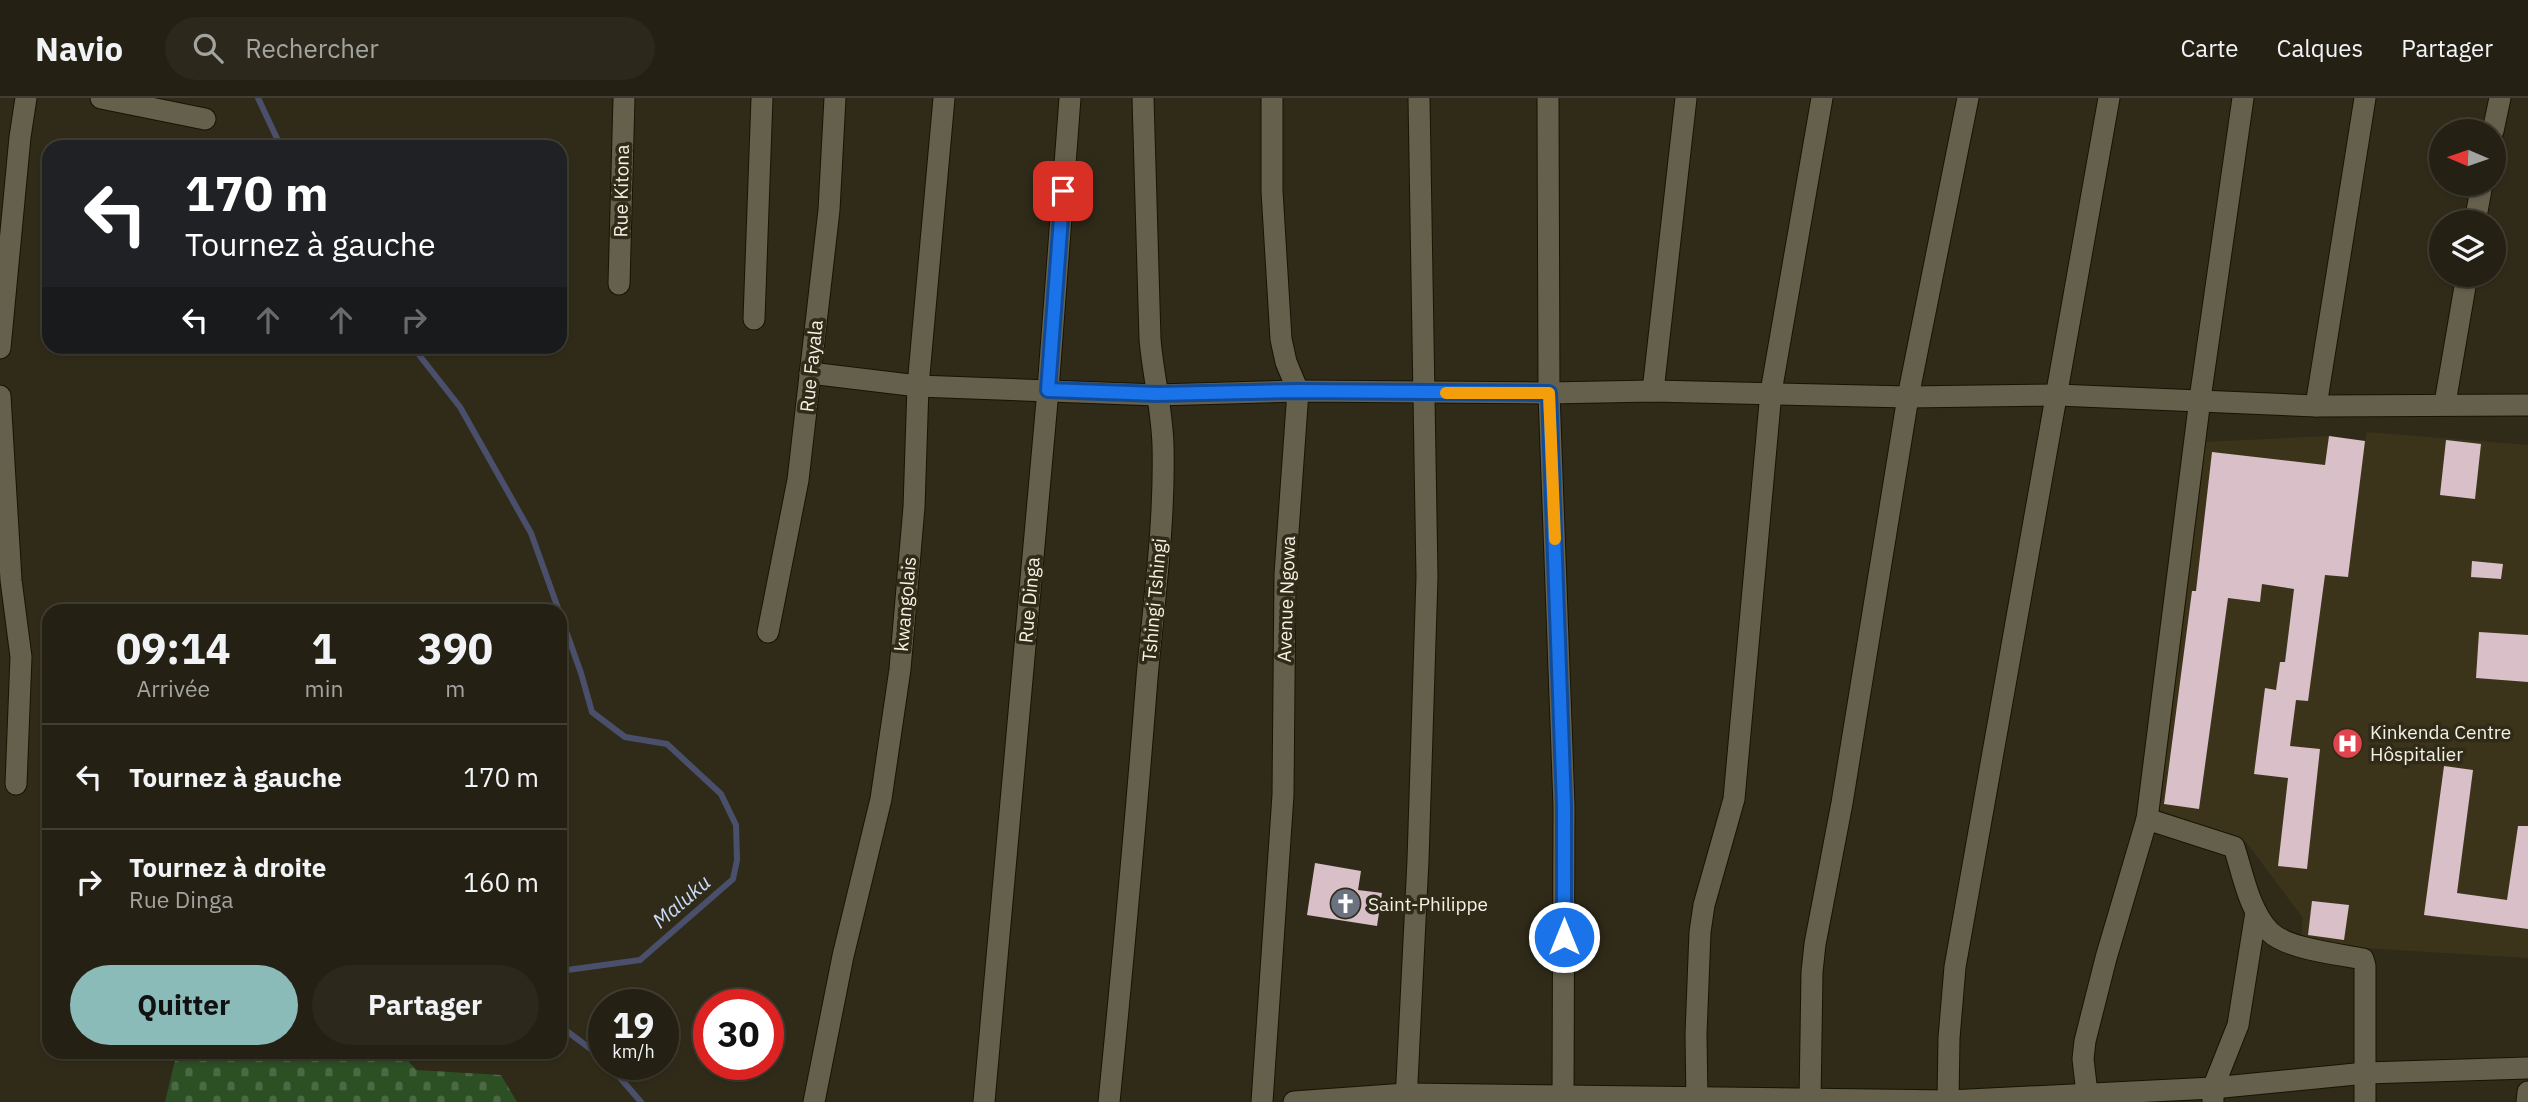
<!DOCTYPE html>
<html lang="fr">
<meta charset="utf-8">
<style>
body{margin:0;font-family:"IBM Plex Sans",sans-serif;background:#2c281c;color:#f1f3f6;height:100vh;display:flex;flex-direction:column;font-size:26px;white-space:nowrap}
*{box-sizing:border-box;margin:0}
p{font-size:23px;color:#a3a3a0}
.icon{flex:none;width:38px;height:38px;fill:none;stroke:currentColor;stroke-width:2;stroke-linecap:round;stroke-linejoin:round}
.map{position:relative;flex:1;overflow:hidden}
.details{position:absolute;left:42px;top:506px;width:525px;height:455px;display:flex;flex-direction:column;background:#242013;border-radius:21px;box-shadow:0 2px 5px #0004,0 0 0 2px #413e33}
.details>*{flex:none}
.guide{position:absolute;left:42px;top:42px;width:525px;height:214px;border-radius:21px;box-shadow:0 2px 5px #0004,0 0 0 2px #413e33;background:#202124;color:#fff;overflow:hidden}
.needle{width:46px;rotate:272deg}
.controls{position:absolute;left:2429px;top:21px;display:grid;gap:14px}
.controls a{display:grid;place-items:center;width:77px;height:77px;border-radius:50%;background:#242013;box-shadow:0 2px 5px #0004,0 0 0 2px #413e33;font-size:35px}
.speed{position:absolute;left:588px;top:891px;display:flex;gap:14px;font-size:35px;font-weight:700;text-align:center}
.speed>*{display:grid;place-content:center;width:91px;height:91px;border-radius:50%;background:#242013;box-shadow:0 2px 5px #0004,0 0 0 2px #413e33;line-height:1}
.speed small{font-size:18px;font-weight:400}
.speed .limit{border:10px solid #d22;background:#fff;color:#111}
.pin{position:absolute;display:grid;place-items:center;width:60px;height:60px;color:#fff;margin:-30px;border-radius:14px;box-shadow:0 4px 10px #0006}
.me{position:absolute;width:77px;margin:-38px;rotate:0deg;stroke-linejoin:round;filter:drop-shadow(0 0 5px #0008)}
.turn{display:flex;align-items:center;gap:24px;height:147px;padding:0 28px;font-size:32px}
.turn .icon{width:91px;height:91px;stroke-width:2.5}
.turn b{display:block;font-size:49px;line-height:60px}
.lanes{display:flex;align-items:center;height:66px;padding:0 28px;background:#0003;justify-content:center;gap:35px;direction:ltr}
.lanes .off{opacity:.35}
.eta{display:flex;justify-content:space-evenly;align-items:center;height:119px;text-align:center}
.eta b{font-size:42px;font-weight:700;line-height:49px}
.primary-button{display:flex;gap:14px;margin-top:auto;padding:14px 28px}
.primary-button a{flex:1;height:80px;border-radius:42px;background:#8bbbb9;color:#111;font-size:28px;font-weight:700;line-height:80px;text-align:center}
.primary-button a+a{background:#2c281c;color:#f1f3f6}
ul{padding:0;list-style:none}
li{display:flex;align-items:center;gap:21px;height:105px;padding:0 28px;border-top:2px solid #413e33}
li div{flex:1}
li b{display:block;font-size:26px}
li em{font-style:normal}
header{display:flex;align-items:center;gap:42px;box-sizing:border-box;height:98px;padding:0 35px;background:#242013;border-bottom:2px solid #413e33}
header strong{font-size:33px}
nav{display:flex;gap:38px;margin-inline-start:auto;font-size:24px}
.search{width:490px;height:63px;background:#2c281c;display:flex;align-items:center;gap:18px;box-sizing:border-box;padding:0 24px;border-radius:38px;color:#a3a3a0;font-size:26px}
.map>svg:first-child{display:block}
</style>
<header>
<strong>Navio</strong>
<div class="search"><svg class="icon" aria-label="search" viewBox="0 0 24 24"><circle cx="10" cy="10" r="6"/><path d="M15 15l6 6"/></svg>Rechercher</div>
<nav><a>Carte</a><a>Calques</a><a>Partager</a></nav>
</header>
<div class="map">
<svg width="2528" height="1004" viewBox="0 0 2528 1004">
<defs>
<pattern id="cemetery-stones" width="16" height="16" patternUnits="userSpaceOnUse" patternTransform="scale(1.75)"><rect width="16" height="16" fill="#2c4f24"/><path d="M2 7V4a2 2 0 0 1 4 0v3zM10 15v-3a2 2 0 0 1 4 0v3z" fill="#4b6944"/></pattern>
</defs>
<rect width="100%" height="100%" fill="#302b19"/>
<path fill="#3b341b" d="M2367,334l161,13v513l-165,-10 -62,-8 2,-22 -57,-76 -87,-32 46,-368 124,-6 36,5z"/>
<path fill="url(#cemetery-stones)" d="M177,954h224l15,18 85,5 16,27h-352z"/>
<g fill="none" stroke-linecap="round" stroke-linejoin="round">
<g stroke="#4a4f6c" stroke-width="6">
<path d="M258,0l23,49"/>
<path d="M412,248l48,61 71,126 28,78"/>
<path d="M560,516l21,59 11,39 33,25 42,7 54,50 15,31 1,35 -4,19 -93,81 -80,11"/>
<path d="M560,928l44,33"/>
<path d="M608,966l33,38"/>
</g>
</g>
<g fill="#d8bfc8">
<path d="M2329,338l36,5 -17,136 -23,-2 -17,126 -12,-1 -6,46 30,3 -13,120 -29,-3 10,-88 -34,-4 11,-86 11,2 4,-28h5l9,-73 -32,-5 -2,18 -32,-4 -29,211 -35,-5 28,-213h4l16,-139 113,13z"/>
<path d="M2446,342l35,4 -6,55 -35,-4z"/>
<path d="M2472,463l31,3 -2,15 -30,-2z"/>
<path d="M2479,534l49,3v47l-52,-4z"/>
<path d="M2444,668l29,4 -16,123 50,7 11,-74h10v103l-104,-14z"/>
<path d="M1315,765l46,8 -3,19 24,3 -5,33 -70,-11z"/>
<path d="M2312,803l37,4 -5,35 -36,-5z"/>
</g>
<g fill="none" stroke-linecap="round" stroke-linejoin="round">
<defs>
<g id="minor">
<path d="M101,0l104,21"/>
<path d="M1548,0l1,295 15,413 -1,296"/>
<path d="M2493,33l7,-33"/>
<path d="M2475,124l7,-38"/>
<path d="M619,186l5,-186"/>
<path d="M754,221l8,-221"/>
<path d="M0,250l20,-211 6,-39"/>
<path d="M810,275l108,13 239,9 141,-4 251,2 104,-2 255,6 150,-2 258,11 212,-1"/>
<path d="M1653,293l33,-293"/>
<path d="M0,298l11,184 10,77 -5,127"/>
<path d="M2445,305l22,-128"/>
<path d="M2316,308l49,-308"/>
<path d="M768,534l30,-152 31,-270 6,-112"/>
<path d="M2147,721l87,28c9,27 15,64 36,85 18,17 68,22 93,27l2,7v136"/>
<path d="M2213,1002v-12l25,-63 18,-113"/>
<path d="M814,1004l29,-146 38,-157 19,-130 14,-162 4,-121 26,-288"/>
<path d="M984,1004l64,-712 22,-292"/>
<path d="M1109,1004c14,-141 27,-283 38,-424 7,-77 18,-156 16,-233 -1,-36 -10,-70 -13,-106l-7,-241"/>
<path d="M1262,1004l21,-307 2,-221 13,-183 -12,-29 -5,-23 -9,-148v-93"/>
<path d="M1294,1004l112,-8 543,7 264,-13 153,-15 162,-5"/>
<path d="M1406,1004l12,-242 9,-283 -8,-479"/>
<path d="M1697,1004l-1,-68 4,-102 4,-27 30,-106 37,-407 51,-294"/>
<path d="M1810,1004l2,-130 3,-28 27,-141 66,-406 60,-299"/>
<path d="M1948,1004l1,-64 6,-71 154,-869"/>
<path d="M2088,1004l-5,-43 2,-18 21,-83 41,-139 53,-420 43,-301"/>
<path d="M2527,1004l1,-10"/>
</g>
</defs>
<use href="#minor" stroke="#181303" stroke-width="23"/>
<use href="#minor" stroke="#65604c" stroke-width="21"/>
</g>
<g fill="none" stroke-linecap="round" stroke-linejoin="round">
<defs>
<path id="route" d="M1063,93l-15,199 109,4 141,-3 251,2 15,413v131"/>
</defs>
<use href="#route" stroke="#114b97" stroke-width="18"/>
<use href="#route" stroke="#1a73e8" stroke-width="12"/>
<path stroke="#f59e0b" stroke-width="12" d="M1446,295h103l6,146"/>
</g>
<defs>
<symbol id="hospital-disc" viewBox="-11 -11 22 22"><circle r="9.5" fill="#e0444e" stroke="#302b19"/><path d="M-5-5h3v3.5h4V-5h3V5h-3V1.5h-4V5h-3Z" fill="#fff"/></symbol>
<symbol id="church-disc" viewBox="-11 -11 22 22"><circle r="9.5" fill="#6b7280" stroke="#302b19"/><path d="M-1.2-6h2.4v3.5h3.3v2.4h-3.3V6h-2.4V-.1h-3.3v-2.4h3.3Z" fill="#fff"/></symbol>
</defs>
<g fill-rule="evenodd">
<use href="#hospital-disc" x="2330" y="628" width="35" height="35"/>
<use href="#church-disc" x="1328" y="788" width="35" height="35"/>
</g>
<g text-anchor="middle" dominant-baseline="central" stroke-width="7" stroke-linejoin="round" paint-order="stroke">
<g font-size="19" fill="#f4f1e5" stroke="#302b19">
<text transform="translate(621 93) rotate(-89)">Rue Kitona</text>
<text transform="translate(811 268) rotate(-84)">Rue Fayala</text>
<text transform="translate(1286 501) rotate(-88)">Avenue Ngowa</text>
<text transform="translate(1029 502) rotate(-85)">Rue Dinga</text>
<text transform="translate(1154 502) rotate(-85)">Tshingi Tshingi</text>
<text transform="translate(905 506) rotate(-85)">kwangolais</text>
</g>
<g font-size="19" fill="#f4f1e5" stroke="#302b19" text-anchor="start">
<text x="2370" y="634">Kinkenda Centre<tspan x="2370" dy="22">Hôspitalier</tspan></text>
<text x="1368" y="806">Saint-Philippe</text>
</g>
<g font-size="21" font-style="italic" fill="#cadafb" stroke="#302b19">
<text transform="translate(681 803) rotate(-41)">Maluku</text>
</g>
</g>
</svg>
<div class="controls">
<a><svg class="needle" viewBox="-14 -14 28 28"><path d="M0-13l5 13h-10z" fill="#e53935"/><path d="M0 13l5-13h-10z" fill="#a3a3a0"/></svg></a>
<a><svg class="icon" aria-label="layers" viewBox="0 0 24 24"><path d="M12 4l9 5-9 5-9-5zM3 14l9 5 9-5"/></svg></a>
</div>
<div class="speed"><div>19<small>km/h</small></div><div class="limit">30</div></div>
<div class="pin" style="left:1063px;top:93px;background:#d93025"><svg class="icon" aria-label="arrive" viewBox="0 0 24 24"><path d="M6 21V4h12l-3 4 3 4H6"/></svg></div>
<svg class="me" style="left:1564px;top:839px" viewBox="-20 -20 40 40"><circle r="17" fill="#1a73e8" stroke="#fff" stroke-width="3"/><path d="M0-11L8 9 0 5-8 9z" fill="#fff"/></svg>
<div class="guide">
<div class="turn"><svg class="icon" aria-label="left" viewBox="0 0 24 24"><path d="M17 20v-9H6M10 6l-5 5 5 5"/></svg><div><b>170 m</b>Tournez à gauche</div></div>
<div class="lanes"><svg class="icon" aria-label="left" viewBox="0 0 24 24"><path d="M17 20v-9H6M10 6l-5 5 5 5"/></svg><svg class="icon off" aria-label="ahead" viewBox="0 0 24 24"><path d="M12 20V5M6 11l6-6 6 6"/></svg><svg class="icon off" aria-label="ahead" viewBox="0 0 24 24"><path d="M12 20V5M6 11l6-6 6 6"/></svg><svg class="icon off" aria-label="right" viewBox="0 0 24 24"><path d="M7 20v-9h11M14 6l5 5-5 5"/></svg></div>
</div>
<section class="details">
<div class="eta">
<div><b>09:14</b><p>Arrivée</p></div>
<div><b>1</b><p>min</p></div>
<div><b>390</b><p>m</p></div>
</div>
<ul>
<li><svg class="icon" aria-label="left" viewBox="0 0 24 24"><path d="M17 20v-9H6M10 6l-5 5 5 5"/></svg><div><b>Tournez à gauche</b></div><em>170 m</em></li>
<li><svg class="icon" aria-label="right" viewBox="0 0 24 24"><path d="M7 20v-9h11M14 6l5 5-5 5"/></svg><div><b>Tournez à droite</b><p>Rue Dinga</p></div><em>160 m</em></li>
</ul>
<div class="primary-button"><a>Quitter</a><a>Partager</a></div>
</section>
</div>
